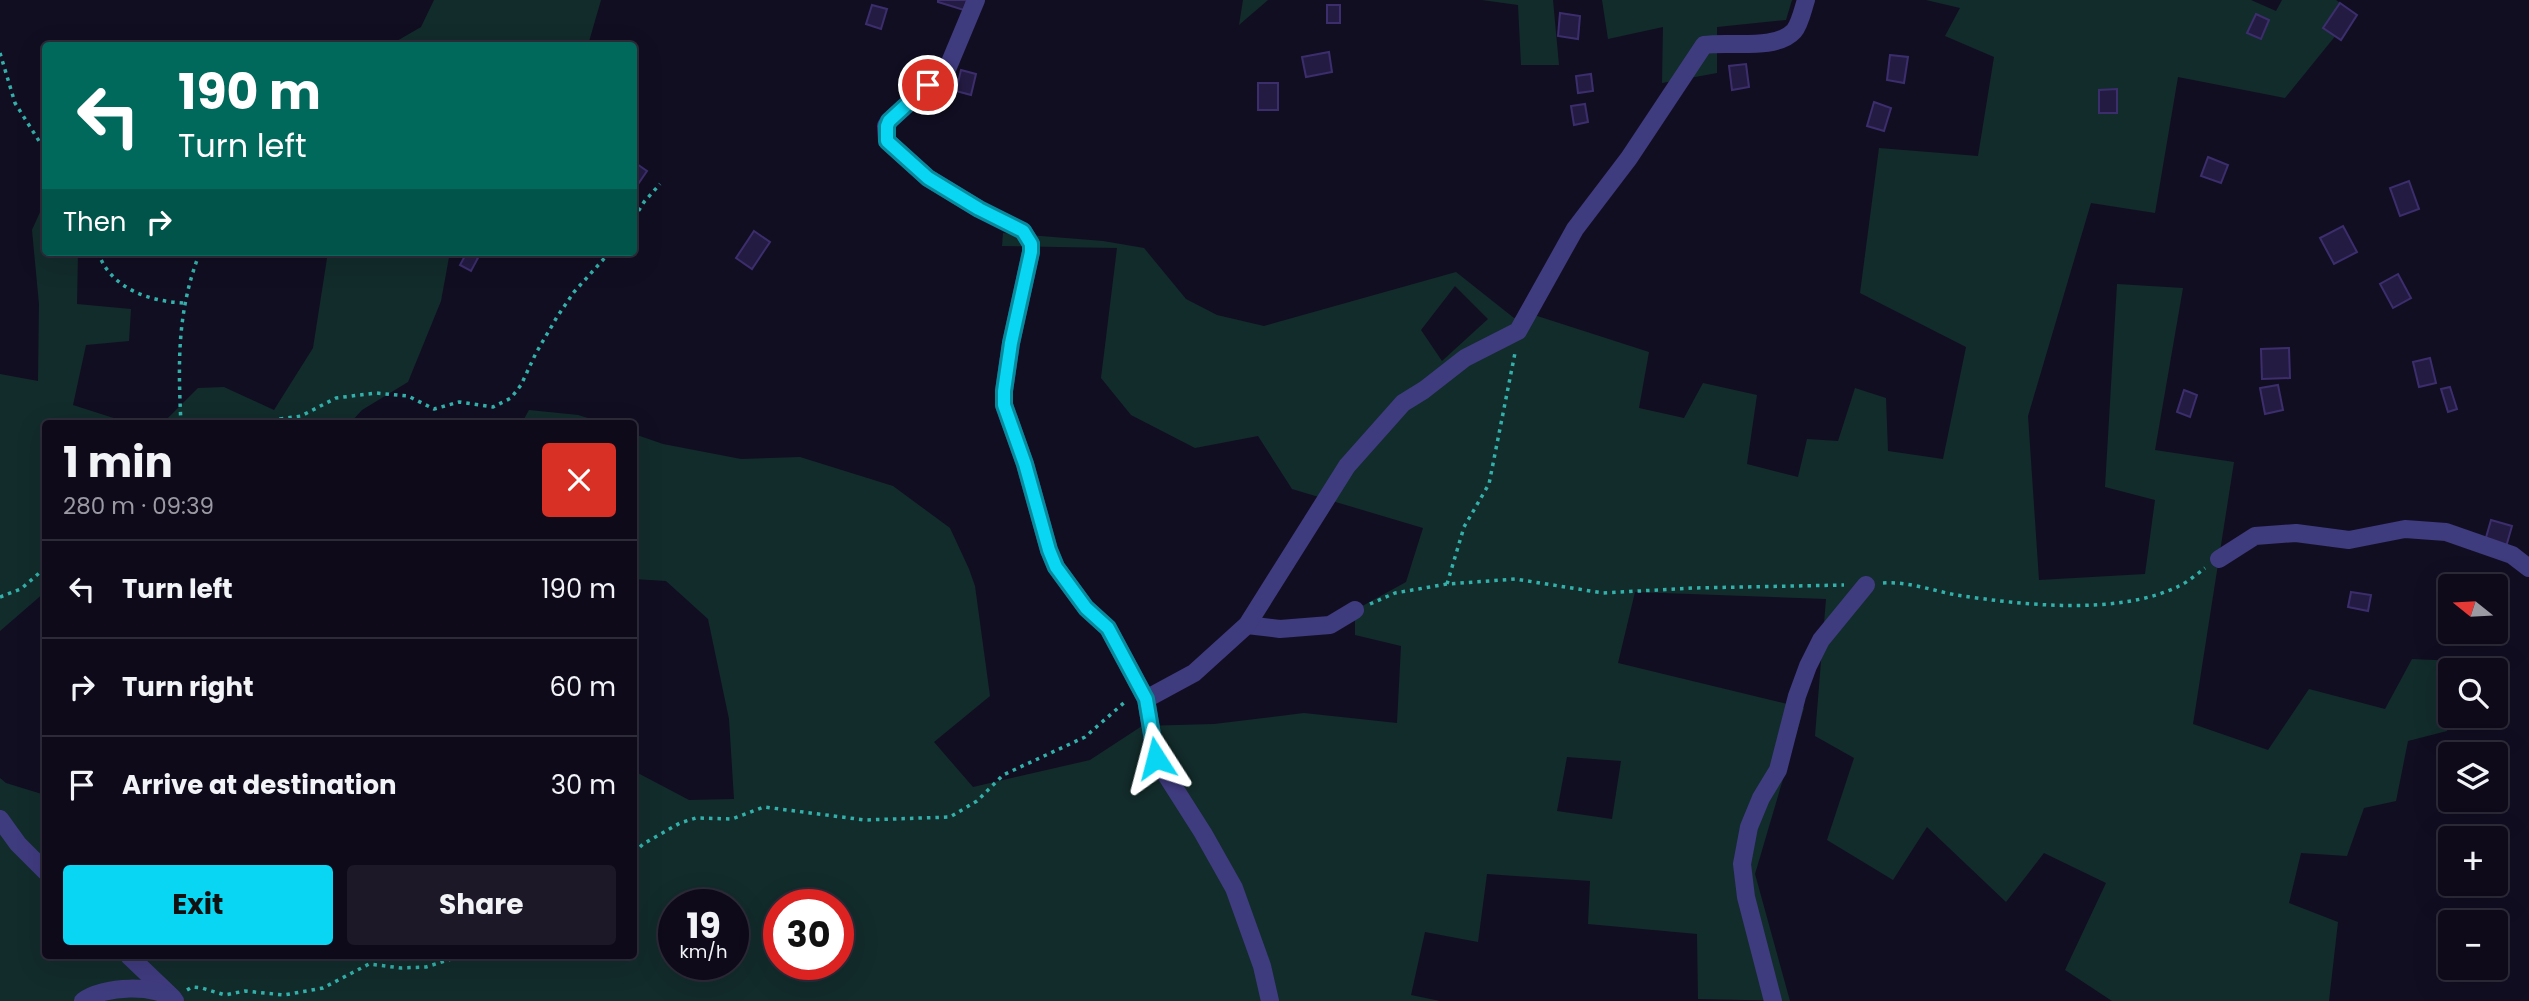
<!DOCTYPE html>
<meta charset="utf-8">
<style>
body{margin:0;font-family:Poppins,sans-serif;background:#1c1827;color:#f1f3f6;height:100vh;display:flex;flex-direction:column;font-size:26px;white-space:nowrap}
*{box-sizing:border-box;margin:0}
p{font-size:23px;color:#9b9aa2}
.icon{flex:none;width:38px;height:38px;fill:none;stroke:currentColor;stroke-width:2;stroke-linecap:round;stroke-linejoin:round}
.map{position:relative;flex:1;overflow:hidden}
.details{position:absolute;left:42px;top:420px;width:595px;height:539px;display:flex;flex-direction:column;background:#0e0a1a;border-radius:7px;box-shadow:0 7px 28px #0002,0 0 0 2px #2e2b39}
.details>*{flex:none}
.hud{position:absolute;left:42px;top:42px;width:595px;height:214px;border-radius:7px;box-shadow:0 7px 28px #0002,0 0 0 2px #2e2b39;background:#00695c;color:#fff;overflow:hidden}
.needle{width:46px;rotate:288deg}
.controls{position:absolute;left:2438px;top:574px;display:grid;gap:14px}
.controls a{display:grid;place-items:center;width:70px;height:70px;border-radius:7px;background:#0e0a1a;box-shadow:0 7px 28px #0002,0 0 0 2px #2e2b39;font-size:35px}
.speed{position:absolute;left:658px;top:889px;display:flex;gap:14px;font-size:35px;font-weight:700;text-align:center}
.speed>*{display:grid;place-content:center;width:91px;height:91px;border-radius:50%;background:#0e0a1a;box-shadow:0 7px 28px #0002,0 0 0 2px #2e2b39;line-height:1}
.speed small{font-size:18px;font-weight:400}
.speed .limit{border:10px solid #d22;background:#fff;color:#111}
.pin{position:absolute;display:grid;place-items:center;width:60px;height:60px;color:#fff;margin:-30px;border:4px solid #fff;border-radius:50%;box-shadow:0 2px 7px #0007}
.me{position:absolute;width:77px;margin:-38px;rotate:351deg;stroke-linejoin:round;filter:drop-shadow(0 0 5px #0008)}
.turn{display:flex;align-items:center;gap:24px;height:147px;padding:0 21px;font-size:32px}
.turn .icon{width:91px;height:91px;stroke-width:2.5}
.turn b{display:block;font-size:49px;line-height:60px}
.then{display:flex;align-items:center;height:66px;padding:0 21px;background:#0003;gap:14px;font-size:26px}
.round{display:grid;place-items:center;flex:none;width:74px;height:74px;border-radius:7px;background:#1c1827}
.overview{display:flex;align-items:center;justify-content:space-between;height:119px;padding:0 21px}
h1{font-size:42px;font-weight:700;line-height:52px}
.cta{display:flex;gap:14px;margin-top:auto;padding:14px 21px}
.cta a{flex:1;height:80px;border-radius:7px;background:#09d6f2;color:#111;font-size:28px;font-weight:700;line-height:80px;text-align:center}
.cta a+a{background:#1c1827;color:#f1f3f6}
ul{padding:0;list-style:none}
li{display:flex;align-items:center;gap:21px;height:98px;padding:0 21px;border-top:2px solid #2e2b39}
li div{flex:1}
li b{display:block;font-size:26px}
li em{font-style:normal}
.map>svg:first-child{display:block}
</style>
<div class="map">
<svg width="2529" height="1001" viewBox="0 0 2529 1001">
<rect width="100%" height="100%" fill="#120e22"/>
<g fill="#122c2b" fill-rule="evenodd">
<path d="M434,0h167l-13,45h-198l31,-18z"/>
<path d="M1243,0h25l-29,25z"/>
<path d="M1482,0h71l6,65h-38l-3,-60z"/>
<path d="M1602,0h190l-6,20 -69,7v46l-55,10 1,-56 -55,12z"/>
<path d="M1926,0h325l25,11 6,-11h54l18,13 -69,85 -107,-21 -23,136 -64,-10 -63,213 11,164 106,-6 10,-74 -50,-13 12,-203 66,4 -28,162 79,12 -41,262 75,26 41,-61 76,20 27,-50 45,2 -1,9h-6v41l-3,20 -39,10 -12,60 -32,7 -17,48 -46,-3 -12,50 49,19 -9,79h-217l-47,-31 41,-87 -62,-30 -38,49 -79,-75 -34,53 -66,-40 27,-82 -39,-22 11,-137 -191,-7 -17,71 186,45 -49,166 35,127 -92,-2 -1,-65 -109,-10 2,-43 -103,-7 -9,68 -53,-10 -14,63 29,6h-1440v-223l6,5 39,12 1,161h588v-185l55,29 45,-1 -5,-80 -21,-100 -42,-38 -32,-2v-145l29,10 78,15 59,-2 93,29 57,42 19,41 6,17 15,110 -56,46 39,45 117,-27 52,-34 72,-2 90,-11 93,10 4,-77 -46,-11v-25l51,-28 17,-54 -131,-39 -34,-53 -63,12 -64,-33 -30,-37 16,-130 -115,-2 1,-13 100,8 41,7 42,51 31,16 47,11 192,-54 58,46 14,-5 121,39 -10,56 45,10 19,-35 54,12 -10,69 51,13 9,-38 31,2 17,-53 31,10 2,53 55,8 23,-112 -106,-54 19,-145 99,8 16,-99 -49,-21 15,-28zM1455,286l33,33 -46,42 -21,-31zM1567,757l54,4 -9,58 -55,-8zM674,905h59v59h-59zM779,905h59v59h-59z"/>
<path d="M45,201l1,51h32l-1,52 54,5 -2,32 -43,4 -13,60 56,18 -83,1 -1,168 -45,39v-257l38,7 1,-77 -7,-74z"/>
<path d="M328,252h122l-9,49 -33,81 -46,28 -12,13h-187l35,-35 26,-1 50,23 39,-62z"/>
<path d="M529,410l49,5 26,8h-82z"/>
</g>
<g fill="#241b42" stroke="#3c2e6d" stroke-width="2">
<path d="M938,0h29l-3,10 -26,-8z"/>
<path d="M2340,3l17,12 -16,25 -18,-12z"/>
<path d="M872,5l15,4 -6,20 -15,-5z"/>
<rect x="1327" y="5" width="13" height="18"/>
<path d="M1560,13l20,3 -2,23 -20,-3z"/>
<path d="M2256,14l13,6 -8,19 -14,-6z"/>
<path d="M1329,52l3,20 -26,5 -4,-20z"/>
<path d="M1890,55l18,2 -4,26 -17,-3z"/>
<path d="M1746,64l3,23 -17,3 -3,-24z"/>
<path d="M961,70l15,4 -5,21 -15,-4z"/>
<path d="M1591,74l2,17 -15,2 -2,-17z"/>
<rect x="1258" y="83" width="20" height="27"/>
<path d="M2117,89v24h-18v-23z"/>
<path d="M1874,102l17,6 -7,23 -17,-5z"/>
<path d="M1585,104l3,18 -14,3 -3,-19z"/>
<path d="M2208,157l20,8 -7,18 -20,-7z"/>
<path d="M634,162l13,9 -13,19z"/>
<path d="M2409,181l10,28 -19,7 -10,-28z"/>
<path d="M2343,226l14,26 -23,12 -14,-26z"/>
<path d="M754,231l16,11 -18,27 -16,-11z"/>
<path d="M467,252l11,6 -7,13 -11,-6z"/>
<path d="M2398,274l13,24 -18,10 -13,-24z"/>
<path d="M2289,348l1,30 -28,1 -1,-30z"/>
<path d="M2430,358l6,25 -17,4 -6,-25z"/>
<path d="M2278,385l5,25 -18,4 -5,-26z"/>
<path d="M2450,387l7,22 -9,3 -7,-23z"/>
<path d="M2184,390l13,5 -7,22 -13,-5z"/>
<path d="M2491,520l21,6 -6,21 -21,-6z"/>
<path d="M2351,592l20,3 -3,16 -20,-4z"/>
</g>
<g fill="none" stroke-linecap="round" stroke-linejoin="round">
<g stroke="#33b0aa" stroke-width="3.5" stroke-dasharray="3.5 5" stroke-linecap="butt">
<path d="M0,53l15,50 31,49"/>
<path d="M634,218l10,-16 16,-18"/>
<path d="M98,252c12,36 50,49 85,51"/>
<path d="M181,424c-3,-62 -4,-113 19,-172"/>
<path d="M273,424l7,-5 21,-3 35,-18 40,-5 32,3 26,13 25,-7 34,5 18,-9 10,-13 15,-32 21,-36 17,-25 36,-40"/>
<path d="M1883,583c25,-2 50,8 74,12 64,10 162,21 222,-9 9,-4 18,-12 26,-18"/>
<path d="M1447,584l17,-57 25,-43 26,-131"/>
<path d="M0,597l21,-8 25,-22"/>
<path d="M1370,604l25,-11 52,-9 68,-5 88,14 90,-5 151,-3"/>
<path d="M634,853l9,-9 37,-21 16,-5 36,1 32,-12 101,13 85,-3 27,-16 26,-26 82,-38 41,-36"/>
<path d="M187,990l5,-3 10,1 23,7 20,-4 39,4 39,-7 46,-24 32,4 25,-1 35,-11"/>
</g>
<g stroke="#3f3b7f" stroke-width="18">
<path d="M976,0l-28,67 -59,54 -3,5 1,15 41,37 51,31 44,22 8,13v8l-20,91 -7,48v14l21,59 24,86 7,17 30,41 22,20 38,71 10,60 47,74 31,55 28,78 8,35"/>
<path d="M2219,559l36,-23 41,-3 53,7 56,-11 41,3 66,23 17,13"/>
<path d="M1247,625l33,4 50,-4 25,-15"/>
<path d="M1146,699l48,-26 53,-48 100,-159 56,-63 21,-13 41,-32 53,-27 57,-102 54,-71 75,-113c25,-4 72,6 90,-14 6,-7 9,-22 12,-31"/>
<path d="M0,819l18,25 28,28"/>
<path d="M129,956l44,42"/>
<path d="M1773,1001l-27,-104 -4,-33 7,-37 12,-29 17,-28 19,-74 11,-30 13,-26 45,-55"/>
</g>
<path stroke="#3f3b7f" stroke-width="18" d="M83,1001c19,-15 75,-18 92,0"/>
</g>
<g fill="none" stroke-linecap="round" stroke-linejoin="round">
<defs>
<path id="route" d="M928,85l-39,36 -2,5v15l41,37 51,31 44,22 8,13v8l-20,91 -7,48v14l21,59 24,86 7,17 30,41 22,20 38,71 10,59"/>
</defs>
<use href="#route" stroke="#068b9d" stroke-width="18"/>
<use href="#route" stroke="#09d6f2" stroke-width="12"/>
</g>
</svg>
<div class="controls">
<a><svg class="needle" viewBox="-14 -14 28 28"><path d="M0-13l5 13h-10z" fill="#e53935"/><path d="M0 13l5-13h-10z" fill="#9b9aa2"/></svg></a>
<a><svg class="icon" aria-label="search" viewBox="0 0 24 24"><circle cx="10" cy="10" r="6"/><path d="M15 15l6 6"/></svg></a>
<a><svg class="icon" aria-label="layers" viewBox="0 0 24 24"><path d="M12 4l9 5-9 5-9-5zM3 14l9 5 9-5"/></svg></a>
<a>+</a>
<a>−</a>
</div>
<div class="speed"><div>19<small>km/h</small></div><div class="limit">30</div></div>
<div class="pin" style="left:928px;top:85px;background:#d93025"><svg class="icon" aria-label="arrive" viewBox="0 0 24 24"><path d="M6 21V4h12l-3 4 3 4H6"/></svg></div>
<svg class="me" style="left:1156px;top:758px" viewBox="-20 -20 40 40"><path d="M0-17L14 15 0 8-14 15z" fill="#09d6f2" stroke="#fff" stroke-width="4"/></svg>
<div class="hud">
<div class="turn"><svg class="icon" aria-label="left" viewBox="0 0 24 24"><path d="M17 20v-9H6M10 6l-5 5 5 5"/></svg><div><b>190 m</b>Turn left</div></div>
<div class="then">Then<svg class="icon" aria-label="right" viewBox="0 0 24 24"><path d="M7 20v-9h11M14 6l5 5-5 5"/></svg></div>
</div>
<section class="details">
<div class="overview"><div><h1>1 min</h1><p>280 m · 09:39</p></div><a class="round" style="background:#d93025;color:#fff"><svg class="icon" aria-label="close" viewBox="0 0 24 24"><path d="M6 6l12 12M18 6L6 18"/></svg></a></div>
<ul>
<li><svg class="icon" aria-label="left" viewBox="0 0 24 24"><path d="M17 20v-9H6M10 6l-5 5 5 5"/></svg><div><b>Turn left</b></div><em>190 m</em></li>
<li><svg class="icon" aria-label="right" viewBox="0 0 24 24"><path d="M7 20v-9h11M14 6l5 5-5 5"/></svg><div><b>Turn right</b></div><em>60 m</em></li>
<li><svg class="icon" aria-label="arrive" viewBox="0 0 24 24"><path d="M6 21V4h12l-3 4 3 4H6"/></svg><div><b>Arrive at destination</b></div><em>30 m</em></li>
</ul>
<div class="cta"><a>Exit</a><a>Share</a></div>
</section>
</div>
